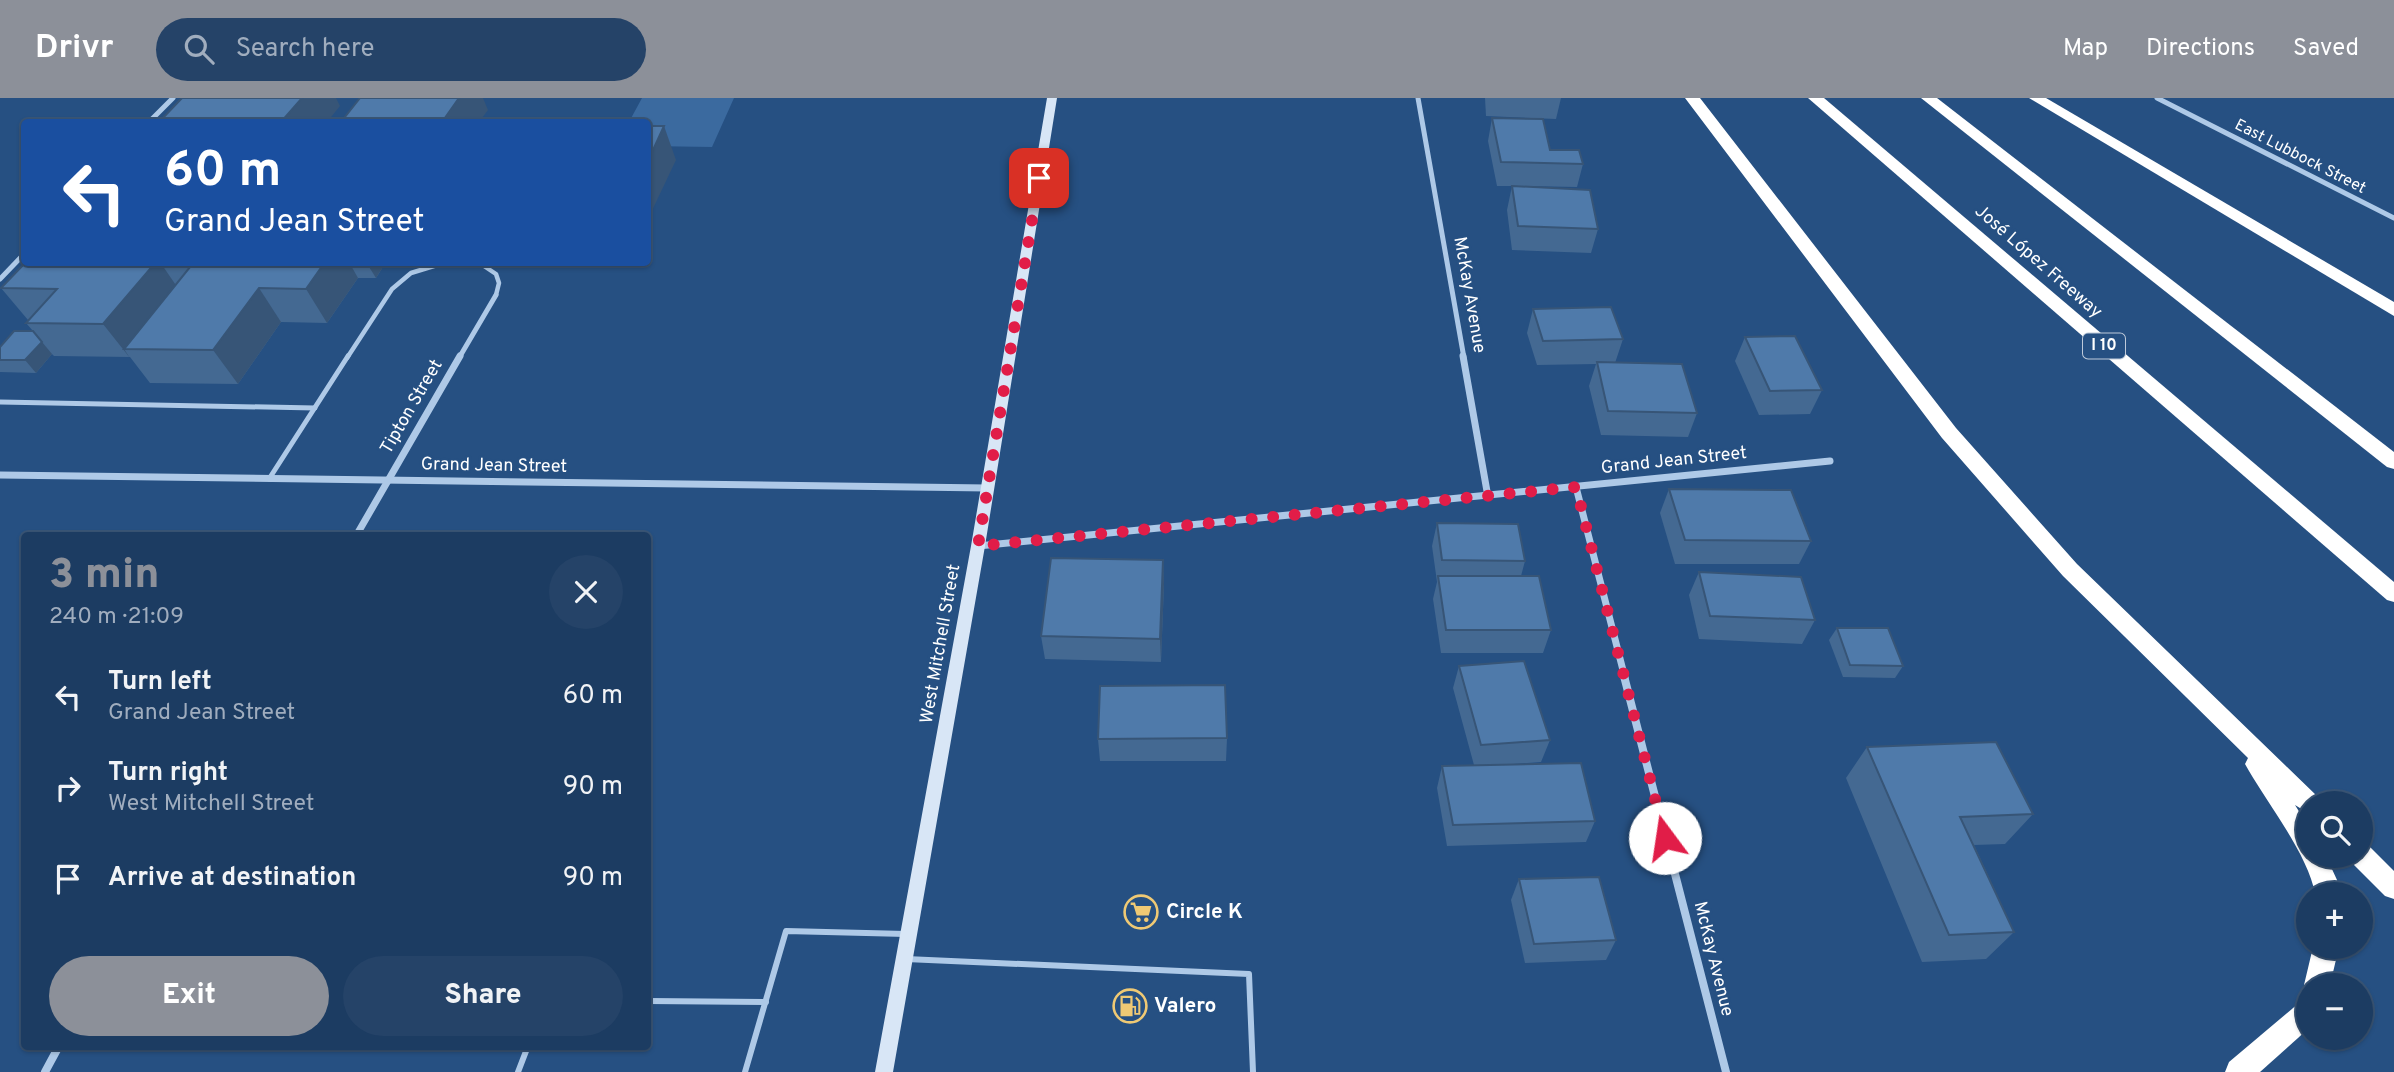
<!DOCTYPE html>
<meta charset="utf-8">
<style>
body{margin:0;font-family:Overpass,sans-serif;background:#254368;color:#f1f3f6;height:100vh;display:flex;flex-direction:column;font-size:26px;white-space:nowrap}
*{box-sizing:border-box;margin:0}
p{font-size:23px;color:#a0adbe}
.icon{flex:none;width:38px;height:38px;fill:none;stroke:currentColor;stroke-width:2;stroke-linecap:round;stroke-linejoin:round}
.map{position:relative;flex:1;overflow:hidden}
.details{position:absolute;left:21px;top:434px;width:630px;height:518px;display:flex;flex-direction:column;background:#1c3c62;border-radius:7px;box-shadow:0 2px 5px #0004,0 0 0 2px #3a5677}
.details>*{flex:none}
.banner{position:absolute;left:21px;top:21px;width:630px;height:147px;border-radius:7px;box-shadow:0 2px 5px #0004,0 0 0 2px #3a5677;background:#1a4fa0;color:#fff;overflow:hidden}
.buttons{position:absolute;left:2296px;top:693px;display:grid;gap:14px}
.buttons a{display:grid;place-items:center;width:77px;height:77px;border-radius:50%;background:#1c3c62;box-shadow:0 2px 5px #0004,0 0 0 2px #3a5677;font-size:35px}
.pin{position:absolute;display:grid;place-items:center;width:60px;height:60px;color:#fff;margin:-30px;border-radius:14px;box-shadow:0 4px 10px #0006}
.me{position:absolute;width:77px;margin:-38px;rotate:346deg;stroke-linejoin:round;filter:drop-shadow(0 0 5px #0008)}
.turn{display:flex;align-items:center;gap:24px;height:147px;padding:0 28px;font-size:32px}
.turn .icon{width:91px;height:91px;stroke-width:2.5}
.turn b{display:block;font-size:49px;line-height:60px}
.round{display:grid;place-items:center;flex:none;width:74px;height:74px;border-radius:37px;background:#254368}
.headline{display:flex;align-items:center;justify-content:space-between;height:119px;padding:0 28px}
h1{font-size:42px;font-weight:800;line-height:52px;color:#8c9099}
.button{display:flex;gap:14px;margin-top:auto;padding:14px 28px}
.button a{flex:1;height:80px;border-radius:42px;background:#8c9099;color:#fff;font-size:28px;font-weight:800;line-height:80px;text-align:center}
.button a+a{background:#254368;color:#f1f3f6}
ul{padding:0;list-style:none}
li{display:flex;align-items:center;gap:21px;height:91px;padding:0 28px}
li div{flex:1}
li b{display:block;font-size:26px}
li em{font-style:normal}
header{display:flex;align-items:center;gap:42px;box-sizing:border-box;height:98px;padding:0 35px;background:#8c9099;color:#fff}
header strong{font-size:33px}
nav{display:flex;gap:38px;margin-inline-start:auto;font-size:24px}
.search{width:490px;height:63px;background:#254368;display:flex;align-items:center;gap:18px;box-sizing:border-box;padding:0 24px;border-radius:38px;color:#a0adbe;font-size:26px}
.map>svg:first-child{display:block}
</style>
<header>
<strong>Drivr</strong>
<div class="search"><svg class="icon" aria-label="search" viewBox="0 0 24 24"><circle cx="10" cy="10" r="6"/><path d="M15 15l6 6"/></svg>Search here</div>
<nav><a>Map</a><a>Directions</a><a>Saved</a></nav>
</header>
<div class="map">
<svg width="2394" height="974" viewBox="0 0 2394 974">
<rect width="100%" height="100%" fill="#265082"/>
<path fill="#3b6a9f" d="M642,0h92l-22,49 -64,-1v-24h-19z"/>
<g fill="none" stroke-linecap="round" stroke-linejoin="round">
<g stroke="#aec9e7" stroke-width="4.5">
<path d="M478,164l18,12 3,9 -3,12"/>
<path d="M347,260l45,-69 19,-16 36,-11"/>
</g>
<g stroke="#aec9e7" stroke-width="5">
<path d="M0,304l315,6"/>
<path d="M269,381l79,-123"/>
</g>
<g stroke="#aec9e7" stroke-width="6">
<path d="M906,861l343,15 4,98"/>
<path d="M648,903l118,1"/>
<path d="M518,974l10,-26"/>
<path d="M745,974l41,-141 120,3"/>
</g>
<g stroke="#aec9e7" stroke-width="5">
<path d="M1418,0l46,260"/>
<path d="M2157,0l237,120"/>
<path d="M149,24l24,-24"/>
<path d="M0,181l24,-25"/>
<path d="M459,260l37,-63"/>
</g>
<g stroke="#aec9e7" stroke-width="7">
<path d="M1463,258l25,141"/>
<path d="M0,377l987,13"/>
<path d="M1576,389l49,191"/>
<path d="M356,438l104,-180"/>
<path d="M978,448l852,-85"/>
</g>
<g stroke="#aec9e7" stroke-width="8">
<path d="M1624,578l102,396"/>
<path d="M45,974l14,-26"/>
</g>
<path fill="#d8e6f6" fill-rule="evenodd" d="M1047,0h10l-72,448 -92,526h-18l96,-526z"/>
<g fill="#fff" fill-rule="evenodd">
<path d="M1685,0h15l256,330 121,136 240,232 4,7h-13v10l-13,-8 13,21v30h18l11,24 2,14h-24c-6,-37 -46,-89 -66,-123l-4,-7 3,-6 -185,-182 -121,-138z"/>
<path d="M1808,0h16l570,484v20l-7,-2z"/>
<path d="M1921,0h16l457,354v17l-7,-2z"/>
<path d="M2029,0h17l348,204v14z"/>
<path d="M2361,746l9,3 24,24v28l-9,-3 -33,-33 -3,-7h12z"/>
<path d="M2313,849h26l-9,38h-22v9l-4,-9z"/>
<path d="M2308,901v30l-48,43h-35l4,-10 70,-59z"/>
</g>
</g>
<g fill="#446992">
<path d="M1485,0h76l-5,21 -70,-3z"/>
<path d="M1492,20l58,32 33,14 -6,23 -60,-1 81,43 -7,24 -79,-3 -5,-40 5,-24h-15l-9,-45z"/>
<path d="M26,164h360l-10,16h-18l-31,45 -46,-1 -43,62 -88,-1 -20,-26 -76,-1 -2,-2 -16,19 -36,-1v-25l33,-16 -7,-8 2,-3 -27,-32z"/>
<path d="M1533,211l90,30 -8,24 82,50 -9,24 -87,-2 -12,-49 7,-22 -59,1 -10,-32z"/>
<path d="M1745,239l77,53 -12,24 -51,1 -24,-54z"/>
<path d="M1669,391l142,52 -12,23h-124l-15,-51z"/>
<path d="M1437,425l88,38 -4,15 30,54 -8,23h-102l-8,-54 4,-17 -5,-36z"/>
<path d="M1163,462l1,24 -3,78 -116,-3 -4,-23z"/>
<path d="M1699,474l116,48 -13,24 -103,-5 -10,-44z"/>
<path d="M1837,530l66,38 -8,12 -52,-1 -14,-37z"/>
<path d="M1459,568l91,74 -9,22 -28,2 82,57 -9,21 -139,4 -10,-58 5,-22 32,-1 -21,-77z"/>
<path d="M1227,640l-1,23h-126l-2,-22z"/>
<path d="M1867,649l166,67 -28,30 -31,1 40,87 -28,27 -64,3 -76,-184z"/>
<path d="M1519,781l97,61 -10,20 -81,3 -14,-63z"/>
</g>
<g fill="#375577">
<path d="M291,0h45l4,8 -13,16h-46z"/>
<path d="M459,0h24l5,12 -9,12h-37z"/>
<path d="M664,28l12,34 -28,59v-58z"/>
<path d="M156,164h4l22,32 -58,55 6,9 -27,-34z"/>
<path d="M325,164h24l9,16 -31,45 -21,-34z"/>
<path d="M366,164h20l-10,16z"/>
<path d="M259,190l22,34 -43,62 -25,-34z"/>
<path d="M42,244l10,12 -16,19 -11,-13z"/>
<path d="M1163,462l1,24 -3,78 -1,-23z"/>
</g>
<g fill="#4f7aaa" stroke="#375577" stroke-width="2">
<path d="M182,0h120l-21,24h-122z"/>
<path d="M360,0h99l-17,24h-101z"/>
<path d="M1492,20l51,1 7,31h29l4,14 -82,-2z"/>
<path d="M648,28h16l-16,35z"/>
<path d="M1512,88l78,4 8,39 -80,-3z"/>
<path d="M26,164h130l-53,62 -77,-1 31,-34 -56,-1z"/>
<path d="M194,164h131l-19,27 -47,-1 -46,62 -89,-1z"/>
<path d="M1611,209l12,32 -80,2 -10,-32z"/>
<path d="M14,233h19l9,11 -17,18h-25v-13z"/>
<path d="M1795,238l27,54 -52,1 -25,-54z"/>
<path d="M1597,264l85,2 15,49 -89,-2z"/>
<path d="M1669,391l122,1 20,51 -126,-1z"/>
<path d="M1437,425l81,1 7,37 -83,-1z"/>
<path d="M1051,460l112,2 -3,79 -119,-3z"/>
<path d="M1699,474l102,5 14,43 -105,-4z"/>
<path d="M1438,478h101l12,54h-105z"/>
<path d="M1837,530h51l15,38 -53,-1z"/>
<path d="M1524,563l26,79 -69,5 -22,-79z"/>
<path d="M1225,587l2,53 -129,1 2,-53z"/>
<path d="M1996,644l37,72 -73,3 54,115 -65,3 -82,-188z"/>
<path d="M1581,665l14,58 -142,4 -11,-59z"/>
<path d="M1599,779l17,63 -82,4 -15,-65z"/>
</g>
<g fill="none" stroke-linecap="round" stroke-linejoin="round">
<path stroke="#e11d48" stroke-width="12" stroke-dasharray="0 21.6" d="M1039,80l-61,368 598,-59 89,351"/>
</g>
<defs>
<symbol id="supermarket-ring" viewBox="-11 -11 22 22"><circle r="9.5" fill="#265082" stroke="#efc974" stroke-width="1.5"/><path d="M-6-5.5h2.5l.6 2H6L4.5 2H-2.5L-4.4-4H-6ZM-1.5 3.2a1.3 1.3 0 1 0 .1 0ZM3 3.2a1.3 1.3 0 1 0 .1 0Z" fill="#efc974"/></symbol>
<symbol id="fuel-ring" viewBox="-11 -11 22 22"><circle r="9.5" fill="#265082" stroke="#efc974" stroke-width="1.5"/><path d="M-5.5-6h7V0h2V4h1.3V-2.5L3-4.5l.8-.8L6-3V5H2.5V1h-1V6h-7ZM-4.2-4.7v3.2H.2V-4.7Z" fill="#efc974"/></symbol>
</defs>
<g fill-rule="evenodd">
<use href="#supermarket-ring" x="1122" y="795" width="38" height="38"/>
<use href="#fuel-ring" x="1111" y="889" width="38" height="38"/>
</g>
<g text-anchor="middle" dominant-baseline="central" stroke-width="5" stroke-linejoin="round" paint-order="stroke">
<g font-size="16" fill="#fff" stroke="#265082">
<text transform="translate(2300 59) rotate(27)">East Lubbock Street</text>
</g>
<rect fill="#265082" stroke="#becada" stroke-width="2" x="2083" y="235.5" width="42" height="25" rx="5"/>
<g font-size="16" font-weight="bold" fill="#fff">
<text x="2104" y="248">I 10</text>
</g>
<g font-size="18" fill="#fff" stroke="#265082">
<text transform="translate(2038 164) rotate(41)">José López Freeway</text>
<text transform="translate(1469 197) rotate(80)">McKay Avenue</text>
<text transform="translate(412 309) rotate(-60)">Tipton Street</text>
<text transform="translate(1674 363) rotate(-6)">Grand Jean Street</text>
<text transform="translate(494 368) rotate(1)">Grand Jean Street</text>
<text transform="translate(941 546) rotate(-80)">West Mitchell Street</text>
<text transform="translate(1713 861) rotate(76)">McKay Avenue</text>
</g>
<g font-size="21" font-weight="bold" fill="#fff" stroke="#265082" text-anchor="start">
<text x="1166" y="814">Circle K</text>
<text x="1154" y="908">Valero</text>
</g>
</g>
</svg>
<div class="buttons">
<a><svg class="icon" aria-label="search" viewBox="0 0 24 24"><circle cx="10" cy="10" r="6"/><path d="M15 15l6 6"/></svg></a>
<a>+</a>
<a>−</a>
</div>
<div class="pin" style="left:1039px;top:80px;background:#d93025"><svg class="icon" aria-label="arrive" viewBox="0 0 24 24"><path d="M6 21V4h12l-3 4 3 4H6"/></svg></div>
<svg class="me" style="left:1665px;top:740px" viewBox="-20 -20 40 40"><circle r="19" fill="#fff"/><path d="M0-13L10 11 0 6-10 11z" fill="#e11d48"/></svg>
<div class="banner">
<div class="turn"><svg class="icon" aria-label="left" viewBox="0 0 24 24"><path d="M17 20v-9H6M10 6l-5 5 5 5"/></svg><div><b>60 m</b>Grand Jean Street</div></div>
</div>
<section class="details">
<div class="headline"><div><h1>3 min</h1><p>240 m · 21:09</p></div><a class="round"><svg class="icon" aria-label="close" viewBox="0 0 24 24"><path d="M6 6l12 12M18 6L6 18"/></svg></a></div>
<ul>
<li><svg class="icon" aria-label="left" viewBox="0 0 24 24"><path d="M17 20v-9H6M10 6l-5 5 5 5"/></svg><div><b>Turn left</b><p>Grand Jean Street</p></div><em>60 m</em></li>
<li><svg class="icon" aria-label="right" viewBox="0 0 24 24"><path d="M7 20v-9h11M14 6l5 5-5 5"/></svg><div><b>Turn right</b><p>West Mitchell Street</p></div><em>90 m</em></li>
<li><svg class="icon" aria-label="arrive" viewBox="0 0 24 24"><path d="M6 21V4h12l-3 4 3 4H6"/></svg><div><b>Arrive at destination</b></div><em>90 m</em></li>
</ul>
<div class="button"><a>Exit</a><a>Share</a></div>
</section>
</div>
